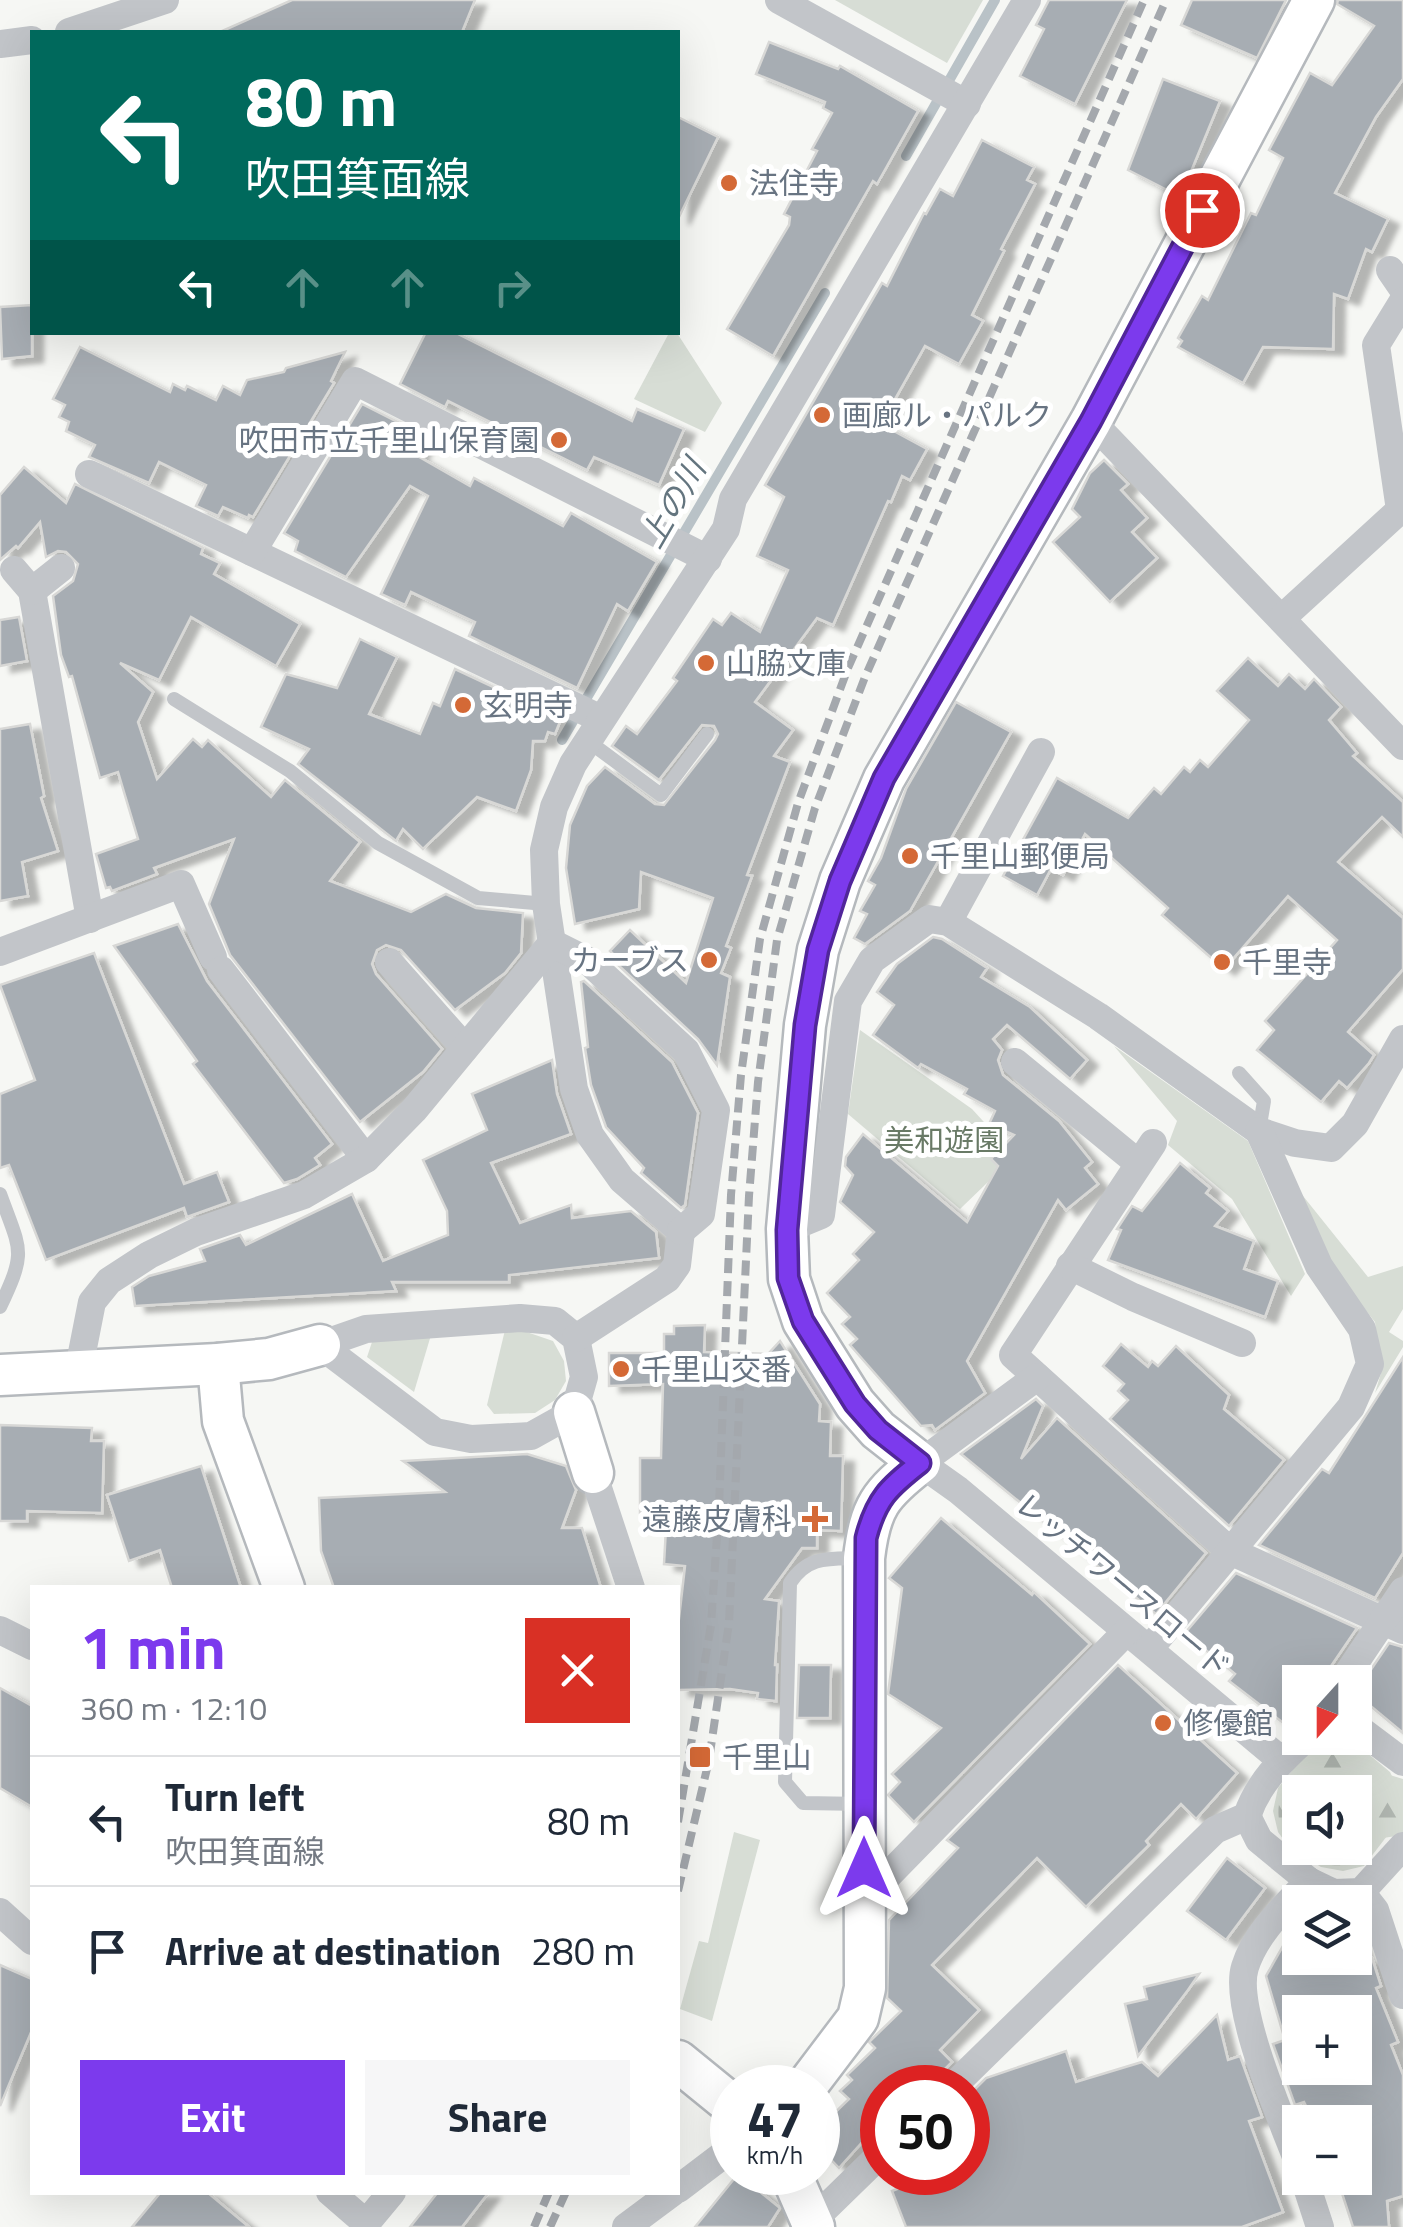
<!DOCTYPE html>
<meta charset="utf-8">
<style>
body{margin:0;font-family:"Titillium Web","Noto Sans JP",sans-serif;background:#f6f6f7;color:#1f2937;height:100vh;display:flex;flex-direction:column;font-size:38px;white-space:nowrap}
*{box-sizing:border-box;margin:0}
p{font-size:32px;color:#747a83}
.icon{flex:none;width:55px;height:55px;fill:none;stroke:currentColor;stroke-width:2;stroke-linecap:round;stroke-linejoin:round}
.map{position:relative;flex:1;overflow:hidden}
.details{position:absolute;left:30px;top:1585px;width:650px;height:610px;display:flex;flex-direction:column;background:#fff;border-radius:0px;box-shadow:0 10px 40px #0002}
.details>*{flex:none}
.banner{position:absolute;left:30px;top:30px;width:650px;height:305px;border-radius:0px;box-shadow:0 10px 40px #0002;background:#00695c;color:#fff;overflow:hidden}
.needle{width:65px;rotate:201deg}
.buttons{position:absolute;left:1282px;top:1665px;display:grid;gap:20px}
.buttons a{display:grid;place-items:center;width:90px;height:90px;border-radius:0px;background:#fff;box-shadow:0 10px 40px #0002;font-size:50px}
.speed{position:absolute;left:710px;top:2065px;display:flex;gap:20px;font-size:50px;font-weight:700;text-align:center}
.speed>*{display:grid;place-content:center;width:130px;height:130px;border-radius:50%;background:#fff;box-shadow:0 10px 40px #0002;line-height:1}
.speed small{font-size:25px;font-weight:400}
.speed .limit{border:15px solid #d22;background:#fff;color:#111}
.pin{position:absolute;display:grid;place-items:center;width:85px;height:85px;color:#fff;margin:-42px;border:5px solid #fff;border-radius:50%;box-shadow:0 2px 10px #0007}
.me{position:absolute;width:110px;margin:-55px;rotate:0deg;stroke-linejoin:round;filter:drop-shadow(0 0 8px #0008)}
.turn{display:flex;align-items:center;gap:35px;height:210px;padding:0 50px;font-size:45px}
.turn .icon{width:130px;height:130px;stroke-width:2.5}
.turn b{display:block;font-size:70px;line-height:85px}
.lanes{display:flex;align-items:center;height:95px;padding:0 50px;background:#0003;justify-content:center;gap:50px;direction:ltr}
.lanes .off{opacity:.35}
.round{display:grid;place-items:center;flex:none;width:105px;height:105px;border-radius:0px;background:#f6f6f7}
.summary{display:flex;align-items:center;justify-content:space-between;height:170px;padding:0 50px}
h1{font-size:60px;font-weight:700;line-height:75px;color:#7c3aed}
.cta{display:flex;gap:20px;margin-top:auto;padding:20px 50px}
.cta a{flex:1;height:115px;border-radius:0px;background:#7c3aed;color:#fff;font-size:40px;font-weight:700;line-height:115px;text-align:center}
.cta a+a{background:#f6f6f7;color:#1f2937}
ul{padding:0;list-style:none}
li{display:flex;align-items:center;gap:30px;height:130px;padding:0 50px;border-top:2px solid #e0e1e3}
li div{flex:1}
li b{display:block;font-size:38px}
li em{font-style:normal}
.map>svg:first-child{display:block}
</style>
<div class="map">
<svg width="1403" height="2227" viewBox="0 0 1403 2227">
<defs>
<pattern id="forest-firs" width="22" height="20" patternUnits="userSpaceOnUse" patternTransform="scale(2.5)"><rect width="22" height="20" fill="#d7ddd5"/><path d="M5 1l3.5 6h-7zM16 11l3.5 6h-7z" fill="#b2b8b2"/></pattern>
<filter id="shadow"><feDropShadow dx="11" dy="6" stdDeviation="2.5" flood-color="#0004"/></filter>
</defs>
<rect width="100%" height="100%" fill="#f6f7f4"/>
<g fill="#d7ddd5" fill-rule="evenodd">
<path d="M835,0h148l-36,63z"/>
<path d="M677,333l45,70 -17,29 -71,-33 35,-66z"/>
<path d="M860,1030l112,79 43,47 -55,53 -112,-95z"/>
<path d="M1114,1046l134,95 57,133 -14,22 -59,-97 -64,-54 9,-24z"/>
<path d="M1295,1186l73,91 35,-11v43l-14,23 14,9v6l-28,46 6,-20 -6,-51 -50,-63z"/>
<path d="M515,1328l38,13 11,20 2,20 -11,19 -20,13 -41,1 -7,-9 18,-75z"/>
<path d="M431,1335l-17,57 -47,-35 6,-18z"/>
<path d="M1330,1739l30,8 30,25 13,27v16l-39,51 -21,5 -22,-4 -33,-21 -10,-14 -5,-21 5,-23 30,-37zM1300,1792h55v56h-55z"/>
<path d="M734,1832l26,8 -48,181 -32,-12 19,-68 9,2z"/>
</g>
<path fill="url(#forest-firs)" d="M1328,1744l25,5 17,20 33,10v56l-20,3c-19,22 -30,31 -59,26l-4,-16h35v-16l6,-2 5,-22 -5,-35 -53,13 -1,6h-7v49l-5,3c-18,-16 -19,-28 -14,-51 19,-16 25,-36 47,-49z"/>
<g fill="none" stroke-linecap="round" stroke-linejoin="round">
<g stroke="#b9c2c7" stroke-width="10">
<path d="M906,156l89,-156"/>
<path d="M562,740l263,-447"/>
</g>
</g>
<g fill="#a7adb3" stroke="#d8d8d6" stroke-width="2.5" fill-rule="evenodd" filter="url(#shadow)">
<path d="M292,0h183l-13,32h-242z"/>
<path d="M1049,0h78l-52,104 -55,-28 24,-47 -8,-4z"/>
<path d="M1192,0h94l-29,58 -76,-33z"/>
<path d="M1338,0h65v79l-27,38 -41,76 53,26 -16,33 -6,-3 -18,50 -14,-5 -1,55 -70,-2 -20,36 -65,-36 4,-6 -4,-3 24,-42 6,4 43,-87 5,2 27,-57 -14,-8 41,-77 22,12 42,-59 -37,-22z"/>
<path d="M769,42l69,27 2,-3 78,45 -41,73 -4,-3 -100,175 -46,-27 62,-104 1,-8 -6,-3 33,-63 -5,-2 20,-36 -9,-5 2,-6 -69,-28z"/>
<path d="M1163,79l57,22 -37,90 -10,-4 -2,5 -43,-22z"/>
<path d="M678,117l40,20 -40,82z"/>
<path d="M982,140l52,27 -7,13 8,4 -34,65 3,2 -32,64 11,6 -24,43 -34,-18 -44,78 46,25 -17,31 -8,-4 -11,26 -3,-1 -55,124 -16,-7 -62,84 38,28 -19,26 16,6 -43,113 5,1 -26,70 5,2 -10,25 9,4 -13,88 -19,-26 -81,-75 4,-2 -11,-11 20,-21 56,53 27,-85 -72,-26 -2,37 -64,15 -9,-56 4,-43 17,-39 18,-19 50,37 9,1 51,-65 3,-6 -4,-8 -12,-1 -43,55 -47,-34 14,-20 11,8 40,-53 -4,-3 40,-59 9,6 9,-12 29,19 28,-62 -31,-14 27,-59 -19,-12 117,-202 5,3 37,-73 2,1 14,-25 13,7z"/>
<path d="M32,305v51l-30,3 -2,-52z"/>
<path d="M426,332h28l178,89 5,-12 47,20 -25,56 -65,-28 -7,13 -139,-69 -3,6 -45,-23z"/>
<path d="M80,347l90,45 3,-8 12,6 2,-4 29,14 7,-14 17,9 7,-15 37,-8 2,-4 59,-16 -14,29 3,2 -81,134 -4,-2 -1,3 -25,-11 -5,9 -22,-10 10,-21 -47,-23 -10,21 -60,-26 6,-12 -29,-14 3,-9 -10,-5 6,-12 -12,-6z"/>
<path d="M362,404l65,33 -11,18 54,31 4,-8 89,48 8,-13 86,49 -29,49 -11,-7 -40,84 -108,-52 6,-14 -64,-30 -6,13 -24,-11 47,-98 -18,-10 -64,91 -51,-26 3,-10 -14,-8z"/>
<path d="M1104,460l24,24 -7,6 26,28 -15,14 25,26 -47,44 -57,-60 27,-25 -8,-8 18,-36z"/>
<path d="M24,467l42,36 9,-19 128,64 -2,6 19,9 -6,11 86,50 -24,42 -85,-49 -32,63 -39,-17 33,29 -15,30 19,57 36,-40 9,8 6,-7 63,57 14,-17 75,62 -30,39 81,31 35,-18 30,14 47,5 -2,40 -16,20 -50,37 -54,-60 -15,-5 -9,5 -5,14 4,10 66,75 -19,23 -63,50 -130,-167 -21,-51 25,-65 -80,29 3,6 -45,17 -2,-4 -4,1 -10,-34 42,-15 -20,-67 -18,6 -28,-102 -3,1 -8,-22 -8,-59 20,-15 5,-17 -12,-12 -8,-1 -12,6 -6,-35 -22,26 -2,-2 -16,14v-65z"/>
<path d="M19,617l8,44 -27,5v-46z"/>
<path d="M360,639l37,18 -28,57 51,20 13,-31 7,3 15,-37 106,50 -6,15 -7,-2 -3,9h-12l-2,29 -15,41 -39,-14 -54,52 -20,-20 -7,12 -98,-77 11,-15 -48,-22 25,-53 51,14z"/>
<path d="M1248,658l30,28 11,-12 16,15 9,-10 27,28 -12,13 28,33 -4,3 50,46v35l-21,-20 -44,45 65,56v51l-55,63 26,23 -5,8 -22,25 -8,-7 -18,21 -64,-52 17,-20 -9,-9 72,-81 -49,-44 -64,73 -62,-54 6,-7 -83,-74 -22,41 -12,-6 -14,26 -34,-19 54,-98 71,40 26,-30 7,6 23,-27 6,5 10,-12 8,7 41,-47 -32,-29z"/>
<path d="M956,702l55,30 -101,179 -45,33 -11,-6 13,-24 -7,-3 15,-26 -7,-4 13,-23 25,-69z"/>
<path d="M30,724l14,72 -3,2 17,53 -36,11 6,34 -28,5v-172z"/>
<path d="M178,924l29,57 125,163 -17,14 5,7 -23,14 -13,4 -91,-119 4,-3 -83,-115z"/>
<path d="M933,937l9,2 45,29 -6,9 49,30 57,53 -17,19 -63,-54 -14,14 9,11 -4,10 5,15 56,46 33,41 -7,6 13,16 -32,26 -8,-10 -91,161 18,32 -50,37 -3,-5 -11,1 -71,-81 7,-6 -15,-15 8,-7 -23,-24 32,-33 -6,-6 21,-22 -34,-30 13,-27 -8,-9 1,-9 17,-23 104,88 31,-56 -7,-7 23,-24 -25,-11 6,-13 -31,-17 3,-5 -46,-25 -3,4 -45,-33 21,-30 -17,-13 20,-28z"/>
<path d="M94,953l90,231 33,-12 12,30 -42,15 -3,-9 -138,52 -37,-95 -9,3v-74l35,-14 -35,-95z"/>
<path d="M584,981l88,81 26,51 -13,92 -4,3 -40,-35 3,-5 -38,-41 -15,-42 -6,-37 3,-1 -7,-65z"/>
<path d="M552,1060l5,34 14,40 -80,29 29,60 51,-18 1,13 59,-7 25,21 3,26 -150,17v7h-117l4,9 -261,15 -3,-19 17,-11 56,-15 -5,-12 40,-14 6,10 106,-51 31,67 65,-26 -1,-24 -24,-51 64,-30 -15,-36z"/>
<path d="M1180,1163l30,25 -4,5 22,18 -13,15 39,15 -10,28 34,12 -13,36 -157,-57 13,-30 -4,-1 15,-23 10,5z"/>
<path d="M705,1325l-1,27 64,2 12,-13 40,63 -1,17 12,1 -1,34h13l-2,75 -24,-1v18h-15l-37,51 14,2 -4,64h2l-1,36 -19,-2 1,-6 -28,-4 -52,1v-63l7,-61 -21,-2 2,-36h-4v-16l-22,1v-55h21l2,-74 -54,2v-33h55v-19h10v-8z"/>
<path d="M1121,1344l27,23 4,-6 6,5 18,-20 53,49 -5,14 60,51 -55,66 -119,-107 18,-19 -10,-9 6,-7 -21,-18z"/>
<path d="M1403,1357v196l-28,45 -116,-53 63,-76 7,4z"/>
<path d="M1036,1399l7,7 -22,53 36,-41 149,135 -50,61 -195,-160z"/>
<path d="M0,1425l92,3 -1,13h13l-2,72 -75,-2v10h-27z"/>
<path d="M527,1454l39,12 10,24 -14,38h20l19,60h-267l-13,-37 -2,-53 126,-6 -42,-31z"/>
<path d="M201,1466l40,122h-69l-12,-38 -31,11 -22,-66z"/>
<path d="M941,1518l91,77 2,-3 56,52 -176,178 -26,-27 12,-13 -8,-8 49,-46 -53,-34 14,-106 -13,-10z"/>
<path d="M1236,1573l121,55 -30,44 -2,10h-25v25l-14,18 -57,-44 6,-7 -50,-41z"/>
<path d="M1389,1643l14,4v86l-48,-40z"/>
<path d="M799,1665h32l-1,53h-33z"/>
<path d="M1118,1665l119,108 -41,46 -15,-15 -35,37 3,4 -63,62 -49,-49 -105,107 47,45 -39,40 12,12 -14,14 -4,12h-52v32l-43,48 -21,-22 1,-18 30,-29 -9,-8 12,-11 -5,-5 28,-27 -6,-6 32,-31 -14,-13 2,-78 69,-72 -11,-8z"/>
<path d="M0,1688l32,18v101l-32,-19z"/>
<path d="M1227,1858l38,30 -39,52 -39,-29z"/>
<path d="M1300,1916v42h55l2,-20 7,20h8l9,28 -5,2 22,54 -7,3 12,30v121l-16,5 2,26h-36l-16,-49h18v-56h-41l-10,-20 -9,3 -22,-61 12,-4 -19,-64zM1300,2012h55v56h-55z"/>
<path d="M0,1965l32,14v51l-32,76z"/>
<path d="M1199,1974l-11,16 -50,66 -13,-52 22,-5 -3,-12z"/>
<path d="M1217,2015l11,45 12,-4 22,61 -13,4 34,91 -41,15h-336l-14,-36 47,-19h29v-76l18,-18 80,-27 10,31 66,-20 16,14z"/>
<path d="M738,2174l42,34 -12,19h-73z"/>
<path d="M161,2192h46l42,35h-117z"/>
<path d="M438,2192h51l-27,35h-52z"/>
</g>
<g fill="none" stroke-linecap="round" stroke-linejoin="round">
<defs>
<g id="secondary">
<path d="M218,1364l5,57 61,167"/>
<path d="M0,1375l218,-11 51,-5 51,-14"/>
<path d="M574,1412l19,61"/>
<path d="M678,2061l54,44"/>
<path d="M805,2088l53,-70 7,-30 -1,-430c6,-51 16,-64 56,-95l-42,-33 -23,-26 -52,-83 -14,-42 -2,-50 18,-204 13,-75 22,-69 44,-102 207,-358 223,-421"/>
<path d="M790,2172l24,55"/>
</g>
</defs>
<use href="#secondary" stroke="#b5b9bd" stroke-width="45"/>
<g stroke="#c2c5c9" stroke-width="14">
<path d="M174,699l116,72 88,72 100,55 68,6"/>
<path d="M588,741l73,54 46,-61"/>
<path d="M1239,1073l25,28 -5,30"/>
<path d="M0,1194c21,58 27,56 0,113"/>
<path d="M861,1558c-31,1 -53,-3 -71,25l-5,199 18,21 61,1"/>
</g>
<g stroke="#c2c5c9" stroke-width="28">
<path d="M779,0l188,104"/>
<path d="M69,32l96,-32"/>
<path d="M0,44l32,-4"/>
<path d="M1390,270l13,19"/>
<path d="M1091,421l312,325"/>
<path d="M89,474l512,245"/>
<path d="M252,552l103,-171 353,178"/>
<path d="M14,570l18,21 58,328"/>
<path d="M32,591l29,-23"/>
<path d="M1282,618l118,-108 -24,-165 27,-44"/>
<path d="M948,922l93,-170"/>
<path d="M0,952l181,-68 32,73"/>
<path d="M389,962l76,86"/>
<path d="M221,970l145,189"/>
<path d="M1015,1062l123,101"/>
<path d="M1153,1143l-140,212 217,196 173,79"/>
<path d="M787,1229l34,-14 27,-214 24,-41 57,-41 19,3 150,94 161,115 36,12 36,5 24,-24 48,-85"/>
<path d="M1070,1266l63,31 109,46"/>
<path d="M520,1318l35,3 21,17 8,39 -10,35 -43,24 -60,3 -36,-7 -115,-87 46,-16z"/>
<path d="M576,1338l91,-59 10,-14 4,-34 -59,-51 -32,-45 -16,-46 -28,-185 -2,-54 10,-43 19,-43 153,-235 7,-30 294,-499"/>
<path d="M79,1368l13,-66 17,-21 40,-26 47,-23 108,-37 62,-36 48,-49 138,-167 36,18 98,90 30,59 -15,104 -20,17"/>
<path d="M1037,1377l-117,86 38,27 323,270"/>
<path d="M593,1473l38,115"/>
<path d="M0,1630l32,16"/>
<path d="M1150,1648l201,-241 19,-43 -8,-35 -43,-63 -60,-135"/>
<path d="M1342,1682l61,-91"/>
<path d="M1355,1726l48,36"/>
<path d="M1247,1816l12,24 50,41 25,12 27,-1 42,-46"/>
<path d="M1361,1892l14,18 28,85"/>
<path d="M864,1900l262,-268"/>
<path d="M0,1912l32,29"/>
<path d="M951,2088l264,-258 32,-14c11,-33 34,-55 59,-78"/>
<path d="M1300,2167c-16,-43 -68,-159 -55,-200 11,-35 40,-60 64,-86"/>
<path d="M1304,2178l16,49"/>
<path d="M678,2189l54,-41"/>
<path d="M330,2192l36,31"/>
<path d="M363,2227l29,-35"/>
<path d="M626,2227l47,-35"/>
<path d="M806,2227l76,-74"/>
</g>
<use href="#secondary" stroke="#fff" stroke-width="40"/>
<g stroke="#a4a8ad" stroke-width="8" stroke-dasharray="15 8" stroke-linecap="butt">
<path d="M678,1822l33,-197 8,-119 12,-311 10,-120 19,-136 38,-136 50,-135 296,-668"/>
<path d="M678,1891l31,-131 20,-137 20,-427 9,-114 19,-142 38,-132 50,-131 301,-677"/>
<path d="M534,2227l15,-35"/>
<path d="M550,2227l16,-35"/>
</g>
</g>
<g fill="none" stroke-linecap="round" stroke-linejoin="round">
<defs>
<path id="route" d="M864,1868l2,-330c10,-39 23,-51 54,-75l-42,-33 -23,-26 -52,-83 -15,-43 -1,-48 18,-205 13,-75 22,-69 44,-103 207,-357 111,-211"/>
</defs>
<use href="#route" stroke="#51269a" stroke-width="25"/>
<use href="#route" stroke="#7c3aed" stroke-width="18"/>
</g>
<g fill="#d46936" stroke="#fff" stroke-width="4">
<circle cx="729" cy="183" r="10"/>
<circle cx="822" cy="415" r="10"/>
<circle cx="559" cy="440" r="10"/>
<circle cx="706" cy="663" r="10"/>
<circle cx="463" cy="705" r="10"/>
<circle cx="910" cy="856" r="10"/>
<circle cx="709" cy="960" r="10"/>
<circle cx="1222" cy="962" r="10"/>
<circle cx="621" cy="1369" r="10"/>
<path d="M810 1504h10v10h10v10h-10v10h-10v-10h-10v-10h10z"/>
<circle cx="1163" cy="1723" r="10"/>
<rect x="688" y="1745" width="24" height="24" rx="5"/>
</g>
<g text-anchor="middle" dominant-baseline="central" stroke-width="10" stroke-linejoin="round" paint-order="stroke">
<g font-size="30" fill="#687482" stroke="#fff" text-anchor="start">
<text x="749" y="183">法住寺</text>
<text x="842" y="415">画廊ル・パルク</text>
<text x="539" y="440" text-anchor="end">吹田市立千里山保育園</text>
<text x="726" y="663">山脇文庫</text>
<text x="483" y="705">玄明寺</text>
<text x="930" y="856">千里山郵便局</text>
<text x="689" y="960" text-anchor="end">カーブス</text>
<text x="1242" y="962">千里寺</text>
<text x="641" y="1369">千里山交番</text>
<text x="792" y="1519" text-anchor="end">遠藤皮膚科</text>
<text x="1183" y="1723">修優館</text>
<text x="722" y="1757">千里山</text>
</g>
<g font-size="30" fill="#697a66" stroke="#fff">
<text x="944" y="1140">美和遊園</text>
</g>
<g font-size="30" fill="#687482" stroke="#fff">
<text transform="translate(1123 1585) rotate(40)">レッチワースロード</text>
</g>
<g font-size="32" font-style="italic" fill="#64757f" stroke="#fff">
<text transform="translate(672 503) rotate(-60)">上の川</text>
</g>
</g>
</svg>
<div class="buttons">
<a><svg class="needle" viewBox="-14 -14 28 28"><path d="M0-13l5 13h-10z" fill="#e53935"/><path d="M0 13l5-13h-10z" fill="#747a83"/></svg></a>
<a><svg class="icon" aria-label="sound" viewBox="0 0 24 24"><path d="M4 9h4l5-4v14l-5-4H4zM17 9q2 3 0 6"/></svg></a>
<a><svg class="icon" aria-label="layers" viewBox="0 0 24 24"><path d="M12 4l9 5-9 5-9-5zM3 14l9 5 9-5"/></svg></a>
<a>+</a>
<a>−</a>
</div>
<div class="speed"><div>47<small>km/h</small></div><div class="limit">50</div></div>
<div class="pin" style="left:1202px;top:210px;background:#d93025"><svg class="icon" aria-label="arrive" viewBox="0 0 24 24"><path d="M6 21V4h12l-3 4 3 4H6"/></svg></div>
<svg class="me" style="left:864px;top:1868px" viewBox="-20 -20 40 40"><path d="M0-17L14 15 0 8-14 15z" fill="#7c3aed" stroke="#fff" stroke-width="4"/></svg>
<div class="banner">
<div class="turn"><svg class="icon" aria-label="left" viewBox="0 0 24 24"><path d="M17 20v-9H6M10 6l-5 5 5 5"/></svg><div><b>80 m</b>吹田箕面線</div></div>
<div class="lanes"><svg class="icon" aria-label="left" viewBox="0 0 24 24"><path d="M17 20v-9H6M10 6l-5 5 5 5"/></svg><svg class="icon off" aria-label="ahead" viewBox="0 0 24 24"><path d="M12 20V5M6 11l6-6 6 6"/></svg><svg class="icon off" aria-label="ahead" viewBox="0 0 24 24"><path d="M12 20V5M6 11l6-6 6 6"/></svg><svg class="icon off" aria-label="right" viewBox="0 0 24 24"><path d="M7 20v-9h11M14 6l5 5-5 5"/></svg></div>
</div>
<section class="details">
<div class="summary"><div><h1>1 min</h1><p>360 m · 12:10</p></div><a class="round" style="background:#d93025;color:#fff"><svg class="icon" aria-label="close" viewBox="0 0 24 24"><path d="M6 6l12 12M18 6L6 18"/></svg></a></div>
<ul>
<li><svg class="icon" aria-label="left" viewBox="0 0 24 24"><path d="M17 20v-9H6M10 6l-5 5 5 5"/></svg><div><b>Turn left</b><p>吹田箕面線</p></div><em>80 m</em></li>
<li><svg class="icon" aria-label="arrive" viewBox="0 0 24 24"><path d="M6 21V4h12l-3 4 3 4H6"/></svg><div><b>Arrive at destination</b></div><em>280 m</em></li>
</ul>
<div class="cta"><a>Exit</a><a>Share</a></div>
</section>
</div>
